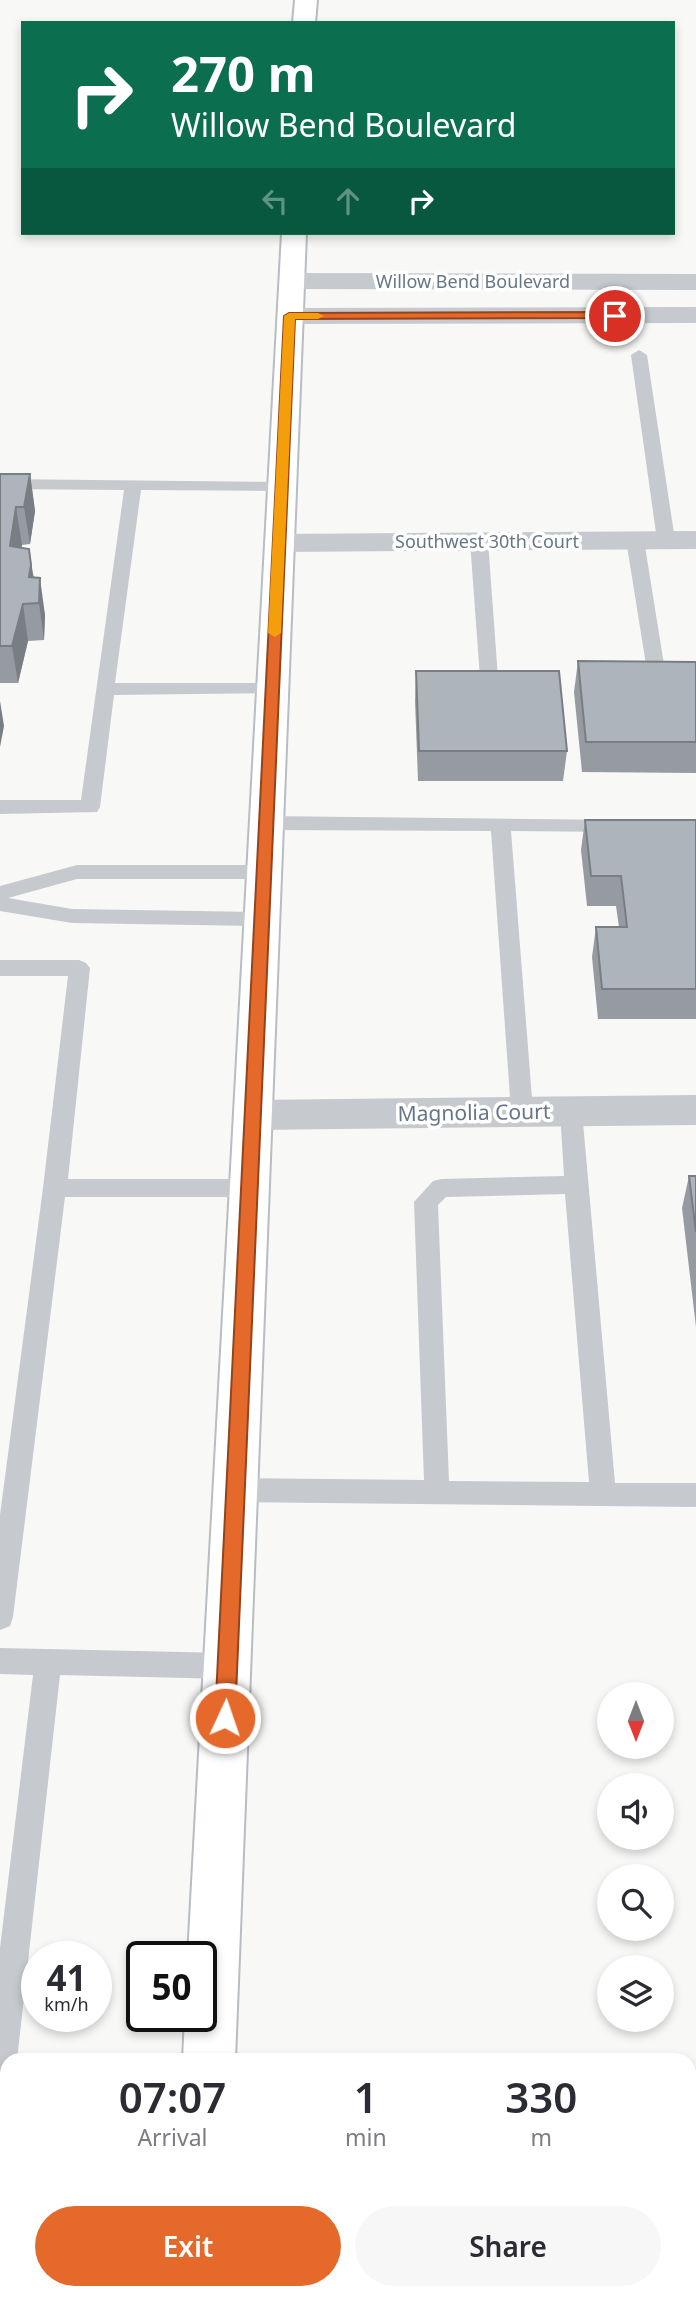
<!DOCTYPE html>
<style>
body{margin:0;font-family:"Noto Sans",sans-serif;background:#f7f7f7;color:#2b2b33;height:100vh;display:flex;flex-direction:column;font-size:26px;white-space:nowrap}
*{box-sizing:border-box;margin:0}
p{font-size:23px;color:#7c7c81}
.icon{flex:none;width:38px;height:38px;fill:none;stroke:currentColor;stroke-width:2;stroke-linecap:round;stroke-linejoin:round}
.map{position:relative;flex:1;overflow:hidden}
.panel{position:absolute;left:0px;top:2053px;width:696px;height:247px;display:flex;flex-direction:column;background:#fff;border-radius:21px 21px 0 0;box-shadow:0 4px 10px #0003}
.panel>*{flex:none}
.guide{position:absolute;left:21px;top:21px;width:654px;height:214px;border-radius:0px;box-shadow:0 4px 10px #0003;background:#0b6e4f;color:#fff;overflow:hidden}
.needle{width:46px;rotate:180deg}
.tools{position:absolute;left:597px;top:1682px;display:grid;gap:14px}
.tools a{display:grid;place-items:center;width:77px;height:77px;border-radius:50%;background:#fff;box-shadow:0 4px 10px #0003;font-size:35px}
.speed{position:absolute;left:21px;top:1941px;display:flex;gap:14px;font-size:35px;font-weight:700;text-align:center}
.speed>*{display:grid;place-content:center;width:91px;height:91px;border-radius:50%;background:#fff;box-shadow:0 4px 10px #0003;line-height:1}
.speed small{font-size:18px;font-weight:400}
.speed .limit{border:4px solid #111;border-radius:10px;background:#fff;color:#111}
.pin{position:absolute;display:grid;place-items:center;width:60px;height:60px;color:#fff;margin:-30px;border:4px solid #fff;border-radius:50%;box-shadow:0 2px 7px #0007}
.me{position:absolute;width:77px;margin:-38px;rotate:3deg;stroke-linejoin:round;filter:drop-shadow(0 0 5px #0008)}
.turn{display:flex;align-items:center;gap:24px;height:147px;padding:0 35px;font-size:32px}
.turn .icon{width:91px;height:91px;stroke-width:2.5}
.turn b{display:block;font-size:49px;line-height:60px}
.lanes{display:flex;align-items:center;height:66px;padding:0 35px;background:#0003;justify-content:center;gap:35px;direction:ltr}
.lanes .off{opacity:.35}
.eta{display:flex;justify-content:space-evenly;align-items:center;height:119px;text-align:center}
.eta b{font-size:42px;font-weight:600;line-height:49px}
.primary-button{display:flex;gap:14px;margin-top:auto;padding:14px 35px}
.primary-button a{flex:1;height:80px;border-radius:42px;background:#e4692b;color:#fff;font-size:28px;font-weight:600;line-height:80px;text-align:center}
.primary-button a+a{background:#f7f7f7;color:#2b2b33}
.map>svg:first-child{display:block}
</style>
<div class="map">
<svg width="696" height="2298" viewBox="0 0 696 2298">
<rect width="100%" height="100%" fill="#f8f8f6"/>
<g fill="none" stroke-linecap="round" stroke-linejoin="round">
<defs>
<g id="secondary">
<path d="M295,0h22l-2,23h-22z"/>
<path d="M282,233h24l-71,1827h-52l2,-44h16v-60h-13z"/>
<rect x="170" y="2292" width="56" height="6"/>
</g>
</defs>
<use href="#secondary" stroke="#b8bdc2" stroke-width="4"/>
<g fill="#c6c9cd" fill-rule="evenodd">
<path d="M639,350l8,5 28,185 -9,5 -9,-5 -26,-185z"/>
<path d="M0,479l288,3 2,4 -2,4 -6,1 -141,-1 -26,193h157l9,6 -2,4 -165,2 -14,112 -3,5 -97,2v-14h81l43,-310 -124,-1z"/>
<path d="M635,535l9,5 22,137 -9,6 -9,-6 -22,-137z"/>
<path d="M479,536l9,5 10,137 -9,6 -9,-6 -10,-137z"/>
<path d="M266,816l357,4 3,5 -3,5 -7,2 -105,-1 22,280 -3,6 -8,3 -8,-3 -3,-6 -20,-280 -225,-1 -7,-2 -3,-5 3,-5z"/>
<path d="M77,865h187l7,2 3,5 -3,5 -7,2h-187l-69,19 64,11 190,3 7,2 3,5 -3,5 -7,2 -190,-3 -72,-12v-25z"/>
<path d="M0,960h79l7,3 4,5 -22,211h181l8,2 4,7 -4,7 -8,2h-184l-52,420 -3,9 -10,4v-115l43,-327 25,-212h-68z"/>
<path d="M571,1102l8,3 3,6 33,372h81v24l-461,-5 -9,-4 -4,-8 4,-8 9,-4 189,2 -10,-278 19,-21 8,-2 123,-3 -4,-65 3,-6zM565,1194l24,288 -140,-1 -11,-276 8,-8z"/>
<path d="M0,1648l228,5 10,4 4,9 -4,9 -10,4 -168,-4 -43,385h-10v30l-7,3v-145l33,-273 -33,-1z"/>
<path d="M0,2179l7,2v32l-7,-2z"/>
<rect x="690" y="2232" width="6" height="32"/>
</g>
<g fill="#c6c9cd" fill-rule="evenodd">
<path d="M292,273l404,1v16l-404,-1 -9,-3 -4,-5 4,-5z"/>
<path d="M696,307v16l-406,1 -9,-3 -4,-5 4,-5 9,-3z"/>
<path d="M696,531v18l-417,3 -10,-3 -5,-6 5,-6 10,-3z"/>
<path d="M696,1095v30l-443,5 -13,-5 -6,-10 6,-10 13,-5z"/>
</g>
<use href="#secondary" fill="#fff" fill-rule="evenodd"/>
</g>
<g fill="#959ba1">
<path d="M0,474h30l5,37 -5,33 -8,1 -1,3 13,29 11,38 -1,25 -16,1 -10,42h-18z"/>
<path d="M578,661l118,1v111l-114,-1 -8,-80z"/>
<path d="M416,671l151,80 -4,30h-145l-3,-80z"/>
<path d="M585,820h111v199h-98l-6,-62 4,-30h23l-3,-21h-29l-6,-56z"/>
<path d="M689,1176h7v151l-14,-119z"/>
</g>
<g fill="#797e83">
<path d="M30,474l5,37 -5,33 -6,-37z"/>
<path d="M16,507l6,38 -6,38 -6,-37z"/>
<path d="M29,549l6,37 -6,-9z"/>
<path d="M40,578l5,37 -1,25 -5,-37z"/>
<path d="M23,604l5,37 -10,42 -6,-37z"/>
<path d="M0,701l4,25 -4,21z"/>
</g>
<g fill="#adb4bb" stroke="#797e83" stroke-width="2">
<path d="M0,474h30l-6,33h-8l-6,39 19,3 2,16 -2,12 11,1 -1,25 -16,1 -11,42h-12z"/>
<path d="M578,661l118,1v80h-110z"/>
<path d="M416,671h143l8,80h-148z"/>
<path d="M585,820h111v169h-94l-6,-62h31l-6,-51h-30z"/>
<path d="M689,1176h7v56z"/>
</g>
<path fill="#e4692b" stroke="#94441c" stroke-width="2" d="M615,312l4,1v5l-324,1 -60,1399 -3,7 -7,3 -7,-3 -3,-7 69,-1402 5,-3z"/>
<path fill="#f59e0b" d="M289,313h29l6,3 -6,3h-23l-14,314 -6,4 -7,-4 16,-317z"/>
<g text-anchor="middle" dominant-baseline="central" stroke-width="7" stroke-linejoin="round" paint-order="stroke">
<g font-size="18" fill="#677687" stroke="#fff">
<text x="473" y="281">Willow Bend Boulevard</text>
<text x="487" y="541">Southwest 30th Court</text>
</g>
<g font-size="21" fill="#677687" stroke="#fff">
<text transform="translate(474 1112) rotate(-1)">Magnolia Court</text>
</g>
</g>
</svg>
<div class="tools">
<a><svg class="needle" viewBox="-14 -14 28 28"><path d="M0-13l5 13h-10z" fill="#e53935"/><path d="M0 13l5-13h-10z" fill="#7c7c81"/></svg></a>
<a><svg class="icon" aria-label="sound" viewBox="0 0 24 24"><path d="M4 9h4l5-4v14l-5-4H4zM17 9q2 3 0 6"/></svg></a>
<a><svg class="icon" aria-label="search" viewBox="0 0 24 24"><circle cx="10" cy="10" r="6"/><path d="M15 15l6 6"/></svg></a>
<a><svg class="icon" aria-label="layers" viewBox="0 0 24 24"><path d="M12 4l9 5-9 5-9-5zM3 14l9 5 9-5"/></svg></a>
</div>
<div class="speed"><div>41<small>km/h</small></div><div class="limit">50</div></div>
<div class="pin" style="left:615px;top:316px;background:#d93025"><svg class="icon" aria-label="arrive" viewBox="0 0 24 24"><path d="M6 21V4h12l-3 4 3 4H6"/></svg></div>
<svg class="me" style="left:225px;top:1718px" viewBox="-20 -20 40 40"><circle r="17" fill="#e4692b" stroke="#fff" stroke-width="3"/><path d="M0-11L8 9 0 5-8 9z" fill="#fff"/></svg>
<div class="guide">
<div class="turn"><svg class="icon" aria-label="right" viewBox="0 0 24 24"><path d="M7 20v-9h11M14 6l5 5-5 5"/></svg><div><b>270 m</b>Willow Bend Boulevard</div></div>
<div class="lanes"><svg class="icon off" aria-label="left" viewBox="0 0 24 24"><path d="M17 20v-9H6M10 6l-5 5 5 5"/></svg><svg class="icon off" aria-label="ahead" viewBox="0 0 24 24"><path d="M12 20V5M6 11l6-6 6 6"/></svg><svg class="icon" aria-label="right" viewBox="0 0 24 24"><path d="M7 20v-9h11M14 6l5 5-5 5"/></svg></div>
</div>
<section class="panel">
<div class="eta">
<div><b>07:07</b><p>Arrival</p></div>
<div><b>1</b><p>min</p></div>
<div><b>330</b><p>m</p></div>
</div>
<div class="primary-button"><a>Exit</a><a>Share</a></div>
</section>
</div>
